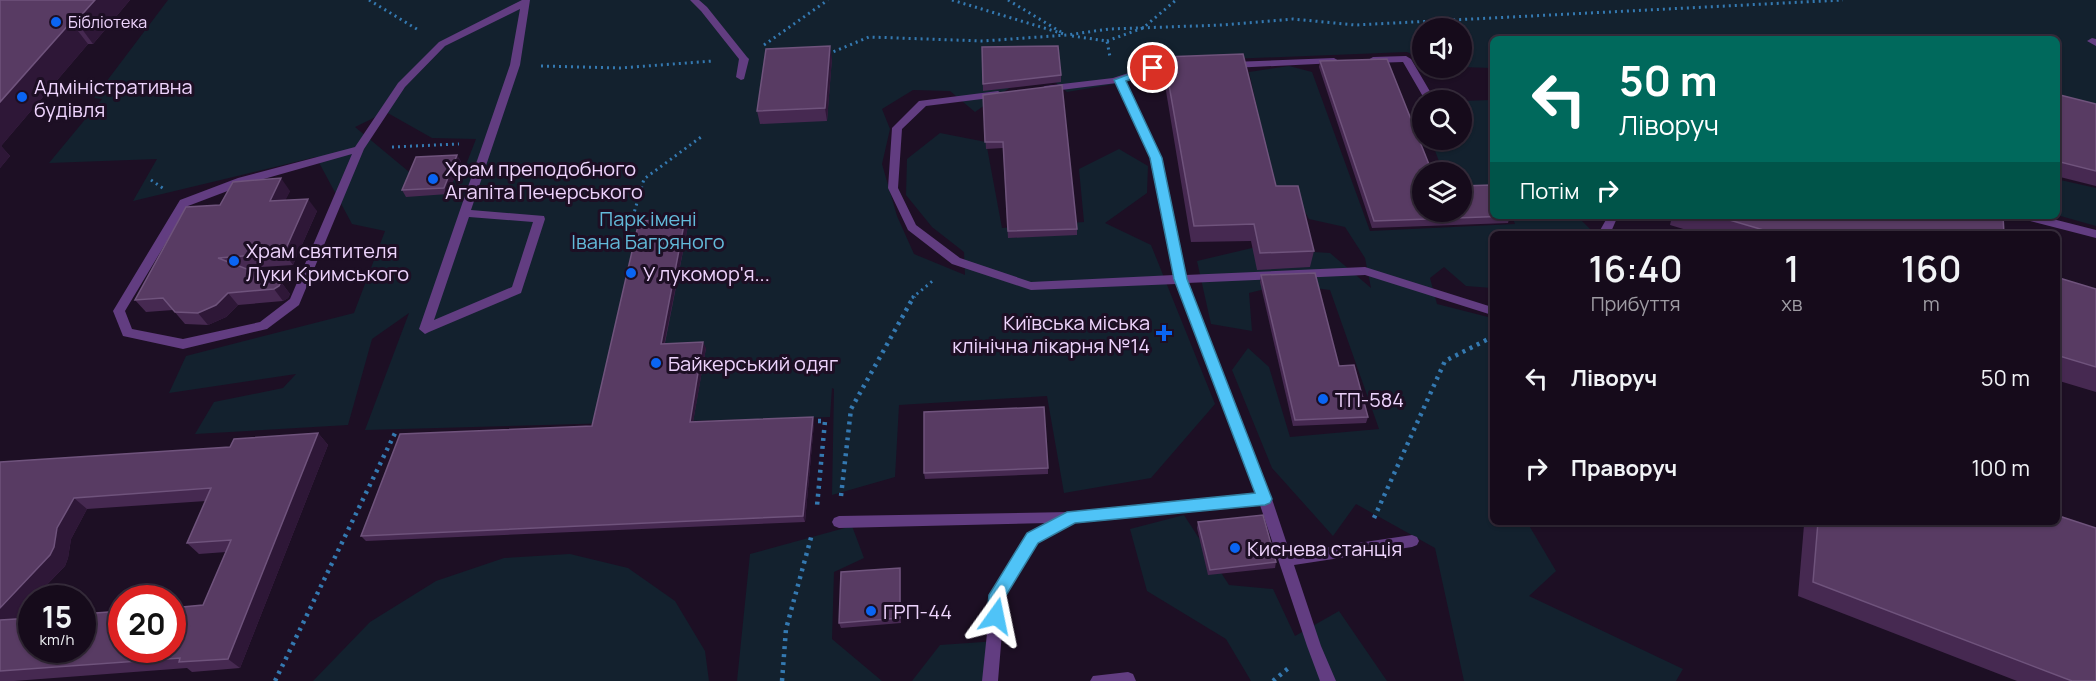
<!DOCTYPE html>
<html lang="uk">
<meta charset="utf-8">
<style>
body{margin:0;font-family:Manrope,sans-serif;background:#231928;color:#f1f3f6;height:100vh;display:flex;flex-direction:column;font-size:22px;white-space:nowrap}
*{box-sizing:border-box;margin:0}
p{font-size:20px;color:#9e9ba3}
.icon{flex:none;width:33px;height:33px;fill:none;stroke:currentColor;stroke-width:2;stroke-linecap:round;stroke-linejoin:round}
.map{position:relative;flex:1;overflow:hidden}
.side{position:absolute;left:1490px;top:231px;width:570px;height:294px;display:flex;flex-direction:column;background:#160b1b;border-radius:9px;box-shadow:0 2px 4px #0004,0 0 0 2px #352b3a}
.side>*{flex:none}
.hud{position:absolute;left:1490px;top:36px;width:570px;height:183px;border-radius:9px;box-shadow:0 2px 4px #0004,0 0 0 2px #352b3a;background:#00695c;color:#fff;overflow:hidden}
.fabs{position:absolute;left:1412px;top:18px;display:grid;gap:12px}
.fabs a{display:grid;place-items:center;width:60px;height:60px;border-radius:50%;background:#160b1b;box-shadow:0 2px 4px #0004,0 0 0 2px #352b3a;font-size:30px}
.speed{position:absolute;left:18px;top:585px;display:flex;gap:12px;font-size:30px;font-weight:700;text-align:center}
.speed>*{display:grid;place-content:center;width:78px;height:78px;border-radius:50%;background:#160b1b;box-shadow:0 2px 4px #0004,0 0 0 2px #352b3a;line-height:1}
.speed small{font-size:15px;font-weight:400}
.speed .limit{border:9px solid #d22;background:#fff;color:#111}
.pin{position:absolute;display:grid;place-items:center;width:51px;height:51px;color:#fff;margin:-26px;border:3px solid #fff;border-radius:50%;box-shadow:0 2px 6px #0007}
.me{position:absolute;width:66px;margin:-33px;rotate:12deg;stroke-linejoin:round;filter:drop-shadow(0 0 4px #0008)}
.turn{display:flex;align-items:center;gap:21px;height:126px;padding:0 30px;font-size:27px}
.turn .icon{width:78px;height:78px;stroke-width:2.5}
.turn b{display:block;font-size:42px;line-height:51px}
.then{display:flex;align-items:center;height:57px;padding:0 30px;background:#0003;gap:12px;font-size:22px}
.eta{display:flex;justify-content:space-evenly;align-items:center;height:102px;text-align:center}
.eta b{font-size:36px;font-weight:600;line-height:42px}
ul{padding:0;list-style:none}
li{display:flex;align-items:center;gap:18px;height:90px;padding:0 30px}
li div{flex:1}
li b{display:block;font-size:22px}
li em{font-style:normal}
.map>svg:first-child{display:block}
</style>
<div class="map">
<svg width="2096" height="681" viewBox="0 0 2096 681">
<rect width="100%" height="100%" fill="#1d0f24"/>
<g fill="#13212e" fill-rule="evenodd">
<path d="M168,0h1928v114l-39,-9 -1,-66h-564v29l-31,-1v-39h-39v31l-15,-7 -227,9 -30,17 -83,14 -29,-24 -63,44 -25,-21 -37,-1 -31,19 8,20 -8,35 15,52 17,38 51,21 -1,-23 -32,-25 -26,-32 1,-36 33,-26 46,9 16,86 82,-6 -5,-53 40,-20 29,17 -1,27 -42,30 46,22 64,159 -64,74 -87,15 -17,-97 -148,9 -4,72 -63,18 2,-106 -2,-1 -2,29 -465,13 44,-117 -37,26 -24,86 -153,9 19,-32 69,-14 13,-14 -127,19 17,-37 168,-43 31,-82 -33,-7 -36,-67 -183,44 24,-42 -108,4 53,-64 -8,-1zM386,112l46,26 44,1 -19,49 -2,-8 -41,-4 -59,-49z"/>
<path d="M1289,66l23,6 58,159 145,-7 -3,-8h65l14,14 -1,4h-98v54l-26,-2 -22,-19 -14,11 7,26 55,14v204h35l29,49 -27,25 154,73 -7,12h-212l-29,-133 -79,-44 -23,32 -61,-68 -40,-98 16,-22 21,19 21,70 89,-8 -49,-139 -45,-6 -36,9 3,38 -41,-7 -14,-63 55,-13 78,5 41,35 -6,-30 -20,-31 -36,-8 -12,-21 -21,-6 -27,-120z"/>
<path d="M1492,100v86l-31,1v-15h-18l-12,-32h30v-39z"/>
<path d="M2056,179l40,9v38l-39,-11z"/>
<path d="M1184,515l45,70 44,4 22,47 44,-25 48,70h-136l-25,-42 -79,-48 -17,-62z"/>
<path d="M852,526l12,32 -30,14 -2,67 50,42h-145l13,-127z"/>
<path d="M570,554l58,14 47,33 30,50 4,30h-396l57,-59 66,-41 68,-23z"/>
<path d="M997,641l-12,40h-73l28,-36z"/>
</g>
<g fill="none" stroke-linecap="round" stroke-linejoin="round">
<g stroke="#3479b1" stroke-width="3" stroke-dasharray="2 4" stroke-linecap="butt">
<path d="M369,0l51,31"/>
<path d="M952,0l112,34"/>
<path d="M1008,0l53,32"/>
<path d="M1072,36l35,5 3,16"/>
<path d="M1107,41l36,-13 33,-28"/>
<path d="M764,45l64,-45"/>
<path d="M828,54l41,-17 114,4 84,-6 42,-6 114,-4 70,-6 62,6 488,-25"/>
<path d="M541,66l79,2 93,-7"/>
<path d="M392,147l67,-3"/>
<path d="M151,180l13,9"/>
<path d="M626,240l18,-61 57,-42"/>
<path d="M912,298l23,-19"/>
</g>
<g stroke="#3479b1" stroke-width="4.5" stroke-dasharray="3 5" stroke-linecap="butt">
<path d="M810,421h15l-8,85"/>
<path d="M841,496l10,-87 63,-113"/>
<path d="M1374,518l71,-157 47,-24"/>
<path d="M275,681l122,-252"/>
<path d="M782,681l4,-52 26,-95"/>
<path d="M1273,681l18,-15"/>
</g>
<g fill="#623d81" fill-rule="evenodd">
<path d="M522,0h8l-10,65 -49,145 73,6 1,3 -24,74 -92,39 -4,2 -6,-5 91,-264 10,-56 -75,37 -40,41 -41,62 -65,156 -32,24 -84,20 -60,-13 -10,-25 67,-111 58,-22 117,-31 43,-64 41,-41zM352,154l-62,145 -30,23 -77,17 -51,-10 -7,-18 63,-105 58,-22zM469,217l64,5 -21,65 -78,33z"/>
<path d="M690,0h9l8,7 40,50 2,2 -5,20 -3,1 -5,-3 3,-18 -38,-48z"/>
<path d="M2092,38l4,1v7l-9,-5z"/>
<path d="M1406,56l5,3 24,41h-10l-22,-38 -30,1 -5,-3 5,-3z"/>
<path d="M1334,58l5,3 -2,2 -105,5 -5,-3 5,-3z"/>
<path d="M1178,64l5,3 -2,2 -27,2 -29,10 36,77 24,117 180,-8 127,40v8l-127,-40 -178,8 85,216 18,54 122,-18 5,2 2,4 -2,4 -5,2 -118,18 27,81 15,35h-16l-13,-35 -47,-141 -185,18 -37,19 -33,54 -7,85h-16l9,-86 37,-61 20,-11 -209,5 -5,-2 -2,-4 2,-4 5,-2 232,-4 185,-18 -80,-210 -145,6 -79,-26 -44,-34 -20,-42 4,-60 27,-27 79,-10 5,3 -5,3 -72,9 -24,23 -4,59 18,37 44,33 71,24 143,-7 -23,-117 -34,-75 -72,9 -5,-3 5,-3 68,-8 40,-13z"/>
<path d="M1608,216h10l-8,18h-12z"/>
<path d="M2021,216h20l55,14v8l-74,-19z"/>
<path d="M1128,672l5,2 3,7h-46l3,-5z"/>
</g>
</g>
<g fill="#462951" fill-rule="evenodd">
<path d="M0,0h130l-37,44h-5l-87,102 9,10 -10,12z"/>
<path d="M982,47l79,28v7l-78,9z"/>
<path d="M1164,57l112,129 38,65 -4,16 -53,3 -6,-29 -60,1 -28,-169z"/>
<path d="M832,58l-5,63 -67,3 -3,-13z"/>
<path d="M1320,61l102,151 88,4 -2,7 -136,5 -53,-161z"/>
<path d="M2056,94l40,10v82l-40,-10z"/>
<path d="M983,95l94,134v6l-69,3 -5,-90 -17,1z"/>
<path d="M461,161l-13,33 -42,3 -4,-7z"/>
<path d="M290,191l-5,9 32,11 -24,54 -46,3 34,14 9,12 -2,4 -5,3 -45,4 -12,12 -18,8 -23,-1 -12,-14 -27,2 -11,-12 85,-95z"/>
<path d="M1672,216h331l1,18h-304l-30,-9z"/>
<path d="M685,219l3,7 -23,117 41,5 -13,74 121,1 -9,99 -439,19 -5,-5 231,-110z"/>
<path d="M1261,275l78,91 29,51 -2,6 -73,3 -33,-144z"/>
<path d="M2056,277l40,12v103l-40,-12z"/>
<path d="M318,433l10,12 -88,223 -48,4 -5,-4 -173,13h-14v-219l230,-15zM206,501l-19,42 12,11 27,-2 -23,53 -188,14 17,-18v-3h2l31,-32 3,-8 3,-19 16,-30z"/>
<path d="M1048,468v6l-123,5 -1,-6z"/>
<path d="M1198,522l78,40 -1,6 -67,7 -11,-47z"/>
<path d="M1796,522h260l40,159h-79l-219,-85 6,-71z"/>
<path d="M901,573v50l-60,5 -2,-5z"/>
</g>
<g fill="#2e1737">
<path d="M95,0h35l-37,44 -17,-23z"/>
<path d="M71,22l17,22 -87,102 9,10 -10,12v-66z"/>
<path d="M830,46l2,12 -5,63 -2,-13z"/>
<path d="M457,155l4,6 -13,33 -4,-6z"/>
<path d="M281,178l9,13 -11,23 -9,-13z"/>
<path d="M308,199l9,12 -24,54 -9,-12z"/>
<path d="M685,219l3,7 -25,124 -2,-6z"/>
<path d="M281,282l9,12 -2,4 -5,3 -9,-12z"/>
<path d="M228,293l10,12 -12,12 -18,8 -10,-12z"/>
<path d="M703,342l3,6 -14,80 -2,-6z"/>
<path d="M813,417l1,6 -9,99 -2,-6z"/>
<path d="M318,433l10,12 -88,223 -12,-9z"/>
<path d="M74,498l13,11 -16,30 -3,19 -3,8 -31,32h-2v3l-29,30 -3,-2v-21z"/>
<path d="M900,568l1,5v50l-1,-5z"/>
</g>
<g fill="#583b63" stroke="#6f537c" stroke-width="1.5">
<path d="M0,0h95l-19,21 -5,1 -71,80z"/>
<path d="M1808,35l17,4h-17z"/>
<path d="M830,46l-5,62 -68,3 9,-62z"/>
<path d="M1058,46l3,29 -78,9 -1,-37z"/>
<path d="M1243,54l33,132h22l16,65 -54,2 -6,-29 -60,2 -30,-169z"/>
<path d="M1387,59l45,113h-10v40h39v-26l31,-1v31h18l-136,5 -54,-160z"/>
<path d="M1062,85l15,144 -69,2 -5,-89h-18l-2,-47z"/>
<path d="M2056,94l40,10v67l-40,-10z"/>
<path d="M457,155l-13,33 -42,2 14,-33z"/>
<path d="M281,178l-11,23 38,-2 -24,54 -66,5 63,24 -2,4 -5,3 -46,4 -12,12 -18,8 -23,-1 -12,-14 -28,2 51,-93 34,-2 13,-23z"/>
<path d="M1716,216h287l1,18h-227z"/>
<path d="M685,219l-24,125 42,-2 -13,80 123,-5 -10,99 -442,20 39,-102 192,-8 47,-205z"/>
<path d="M1315,273l24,93 15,-1 14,52 -73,3 -34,-145z"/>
<path d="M2056,277l40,12v78l-40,-12z"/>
<path d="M1044,407l4,61 -124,5v-61z"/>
<path d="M318,433l-90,226 -49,3 1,-4 -180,13v-51l32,-2v32h50v-36l40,-3v39h50v-42l31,-3 28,-65 -44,3 24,-55 -137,10 -17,30 -3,19 -4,8 -50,53v-146l230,-15 4,-8z"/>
<path d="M1263,515l13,47 -66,8 -12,-48z"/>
<path d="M2056,515l40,13v153h-24l-259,-99 5,-60h238z"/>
<path d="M900,568v50l-61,5 2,-51z"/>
</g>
<path fill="#4fc3f7" stroke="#337fa1" stroke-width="1.5" d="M1153,65l6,3 -2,3 -31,10 36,77 25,121 85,220 -2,4 -5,2 -190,18 -37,20 -33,54 -3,25 -6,2 -6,-2 -3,-6 2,-21 38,-62 40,-21 188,-19 -81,-214 -24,-121 -36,-78z"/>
<g fill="#0a65f3" stroke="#1d0f24" stroke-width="2">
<circle cx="56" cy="22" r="6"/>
<circle cx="22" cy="97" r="6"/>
<circle cx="433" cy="179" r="6"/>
<circle cx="234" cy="261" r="6"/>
<circle cx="631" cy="273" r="6"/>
<path d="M1161 324h6v6h6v6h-6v6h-6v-6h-6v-6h6z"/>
<circle cx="656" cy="363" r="6"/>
<circle cx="1323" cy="399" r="6"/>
<circle cx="1235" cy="548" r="6"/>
<circle cx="871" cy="611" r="6"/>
</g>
<g text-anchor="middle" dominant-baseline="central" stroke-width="6" stroke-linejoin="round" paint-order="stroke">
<g font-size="16" fill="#eed4fd" stroke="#1d0f24" text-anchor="start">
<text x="68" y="22">Бібліотека</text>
</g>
<g font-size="20" fill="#eed4fd" stroke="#1d0f24" text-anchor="start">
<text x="34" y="86">Адміністративна<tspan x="34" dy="23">будівля</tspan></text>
<text x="445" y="168">Храм преподобного<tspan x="445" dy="23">Агапіта Печерського</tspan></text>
<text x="246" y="250">Храм святителя<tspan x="246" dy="23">Луки Кримського</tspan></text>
<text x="643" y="273">У лукомор'я...</text>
<text x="1150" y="322" text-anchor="end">Київська міська<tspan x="1150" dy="23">клінічна лікарня №14</tspan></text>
<text x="668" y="363">Байкерський одяг</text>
<text x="1335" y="399">ТП-584</text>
<text x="1247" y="548">Киснева станція</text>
<text x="883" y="611">ГРП-44</text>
</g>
<g font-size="20" fill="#63bbda" stroke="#1d0f24">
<text x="648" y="218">Парк імені<tspan x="648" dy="23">Івана Багряного</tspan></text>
</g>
</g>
</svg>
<div class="fabs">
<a><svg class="icon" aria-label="sound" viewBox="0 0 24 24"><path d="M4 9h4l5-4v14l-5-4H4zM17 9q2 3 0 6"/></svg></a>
<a><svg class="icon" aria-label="search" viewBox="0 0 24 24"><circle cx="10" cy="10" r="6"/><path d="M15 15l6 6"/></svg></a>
<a><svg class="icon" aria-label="layers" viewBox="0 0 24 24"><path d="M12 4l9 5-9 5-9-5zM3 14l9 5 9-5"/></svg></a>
</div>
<div class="speed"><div>15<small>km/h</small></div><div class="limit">20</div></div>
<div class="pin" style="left:1153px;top:68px;background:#d93025"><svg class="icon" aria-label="arrive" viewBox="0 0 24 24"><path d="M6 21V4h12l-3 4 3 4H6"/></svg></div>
<svg class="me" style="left:996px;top:616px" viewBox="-20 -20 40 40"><path d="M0-17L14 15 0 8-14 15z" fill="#4fc3f7" stroke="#fff" stroke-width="4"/></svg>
<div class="hud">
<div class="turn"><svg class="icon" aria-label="left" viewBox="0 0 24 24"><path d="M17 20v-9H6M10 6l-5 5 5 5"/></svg><div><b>50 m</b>Ліворуч</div></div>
<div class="then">Потім<svg class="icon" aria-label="right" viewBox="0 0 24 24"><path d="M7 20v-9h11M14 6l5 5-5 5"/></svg></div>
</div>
<section class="side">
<div class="eta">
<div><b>16:40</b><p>Прибуття</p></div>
<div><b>1</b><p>хв</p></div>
<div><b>160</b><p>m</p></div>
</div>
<ul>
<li><svg class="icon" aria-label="left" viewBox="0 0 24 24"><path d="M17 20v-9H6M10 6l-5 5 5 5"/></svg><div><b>Ліворуч</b></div><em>50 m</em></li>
<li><svg class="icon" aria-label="right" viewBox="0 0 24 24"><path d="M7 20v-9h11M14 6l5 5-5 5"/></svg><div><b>Праворуч</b></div><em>100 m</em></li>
</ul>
</section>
</div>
